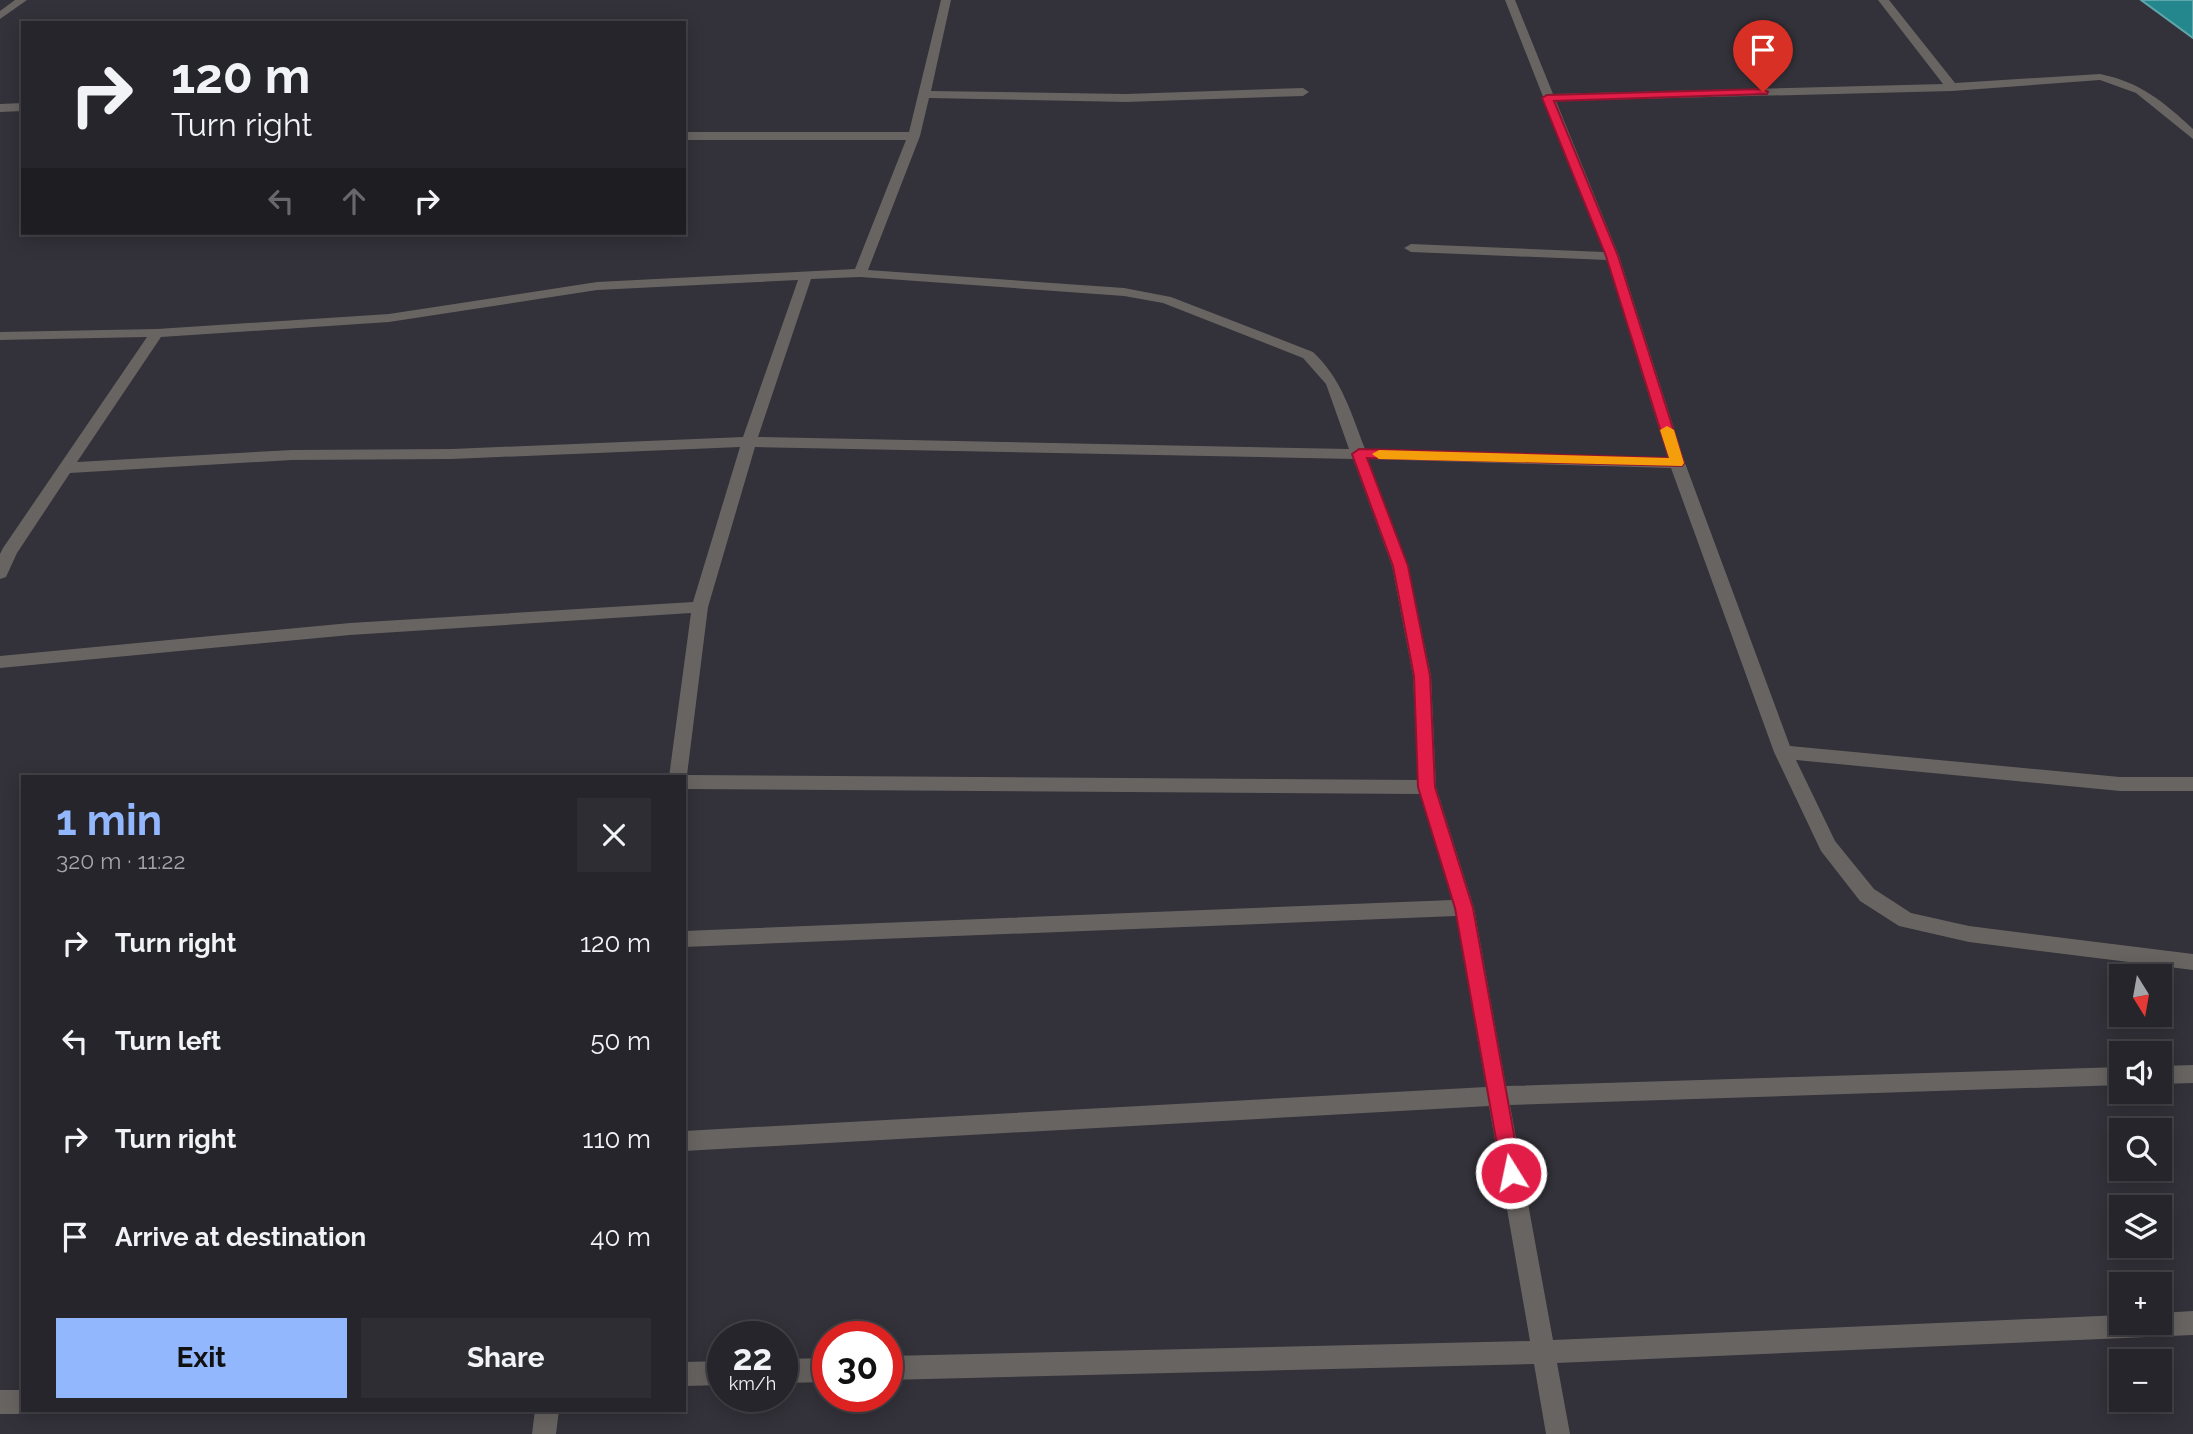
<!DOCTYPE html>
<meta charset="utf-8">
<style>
body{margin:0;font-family:Raleway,sans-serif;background:#2e2d33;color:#f1f3f6;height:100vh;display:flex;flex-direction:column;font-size:26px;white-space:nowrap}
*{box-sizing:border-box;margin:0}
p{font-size:23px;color:#a4a5a9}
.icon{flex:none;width:38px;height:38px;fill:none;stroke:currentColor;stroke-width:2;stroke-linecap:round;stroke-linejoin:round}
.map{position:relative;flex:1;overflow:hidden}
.drawer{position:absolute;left:21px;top:775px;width:665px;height:637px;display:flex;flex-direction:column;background:#26252b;border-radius:0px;box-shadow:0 4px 18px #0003,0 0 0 2px #424247}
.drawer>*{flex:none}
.top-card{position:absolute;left:21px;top:21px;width:665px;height:214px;border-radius:0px;box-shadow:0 4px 18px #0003,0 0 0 2px #424247;background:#26252b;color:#f1f3f6;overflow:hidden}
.needle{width:46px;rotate:169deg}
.buttons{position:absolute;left:2109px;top:964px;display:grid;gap:14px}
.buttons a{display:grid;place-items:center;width:63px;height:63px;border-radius:0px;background:#26252b;box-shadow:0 4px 18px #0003,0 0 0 2px #424247;font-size:35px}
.speed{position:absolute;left:707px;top:1321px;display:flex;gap:14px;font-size:35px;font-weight:700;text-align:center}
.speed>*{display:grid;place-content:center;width:91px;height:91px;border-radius:50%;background:#26252b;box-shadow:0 4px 18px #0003,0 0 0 2px #424247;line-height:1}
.speed small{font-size:18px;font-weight:400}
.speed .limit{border:10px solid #d22;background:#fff;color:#111}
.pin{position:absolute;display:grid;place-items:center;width:60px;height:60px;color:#fff;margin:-72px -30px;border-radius:50% 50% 50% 0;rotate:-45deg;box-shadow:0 0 7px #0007}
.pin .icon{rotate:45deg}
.me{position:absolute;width:77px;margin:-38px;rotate:350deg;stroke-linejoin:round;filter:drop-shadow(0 0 5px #0008)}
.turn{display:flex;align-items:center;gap:24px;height:147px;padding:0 35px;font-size:32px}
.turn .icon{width:91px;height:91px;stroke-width:2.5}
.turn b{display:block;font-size:49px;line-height:60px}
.lanes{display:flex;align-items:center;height:66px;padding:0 35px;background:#0003;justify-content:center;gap:35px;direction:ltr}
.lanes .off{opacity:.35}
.round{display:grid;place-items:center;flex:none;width:74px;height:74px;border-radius:0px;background:#2e2d33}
.head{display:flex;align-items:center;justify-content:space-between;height:119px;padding:0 35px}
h1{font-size:42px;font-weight:700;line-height:52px;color:#92b7fd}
.button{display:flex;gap:14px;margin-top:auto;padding:14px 35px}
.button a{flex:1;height:80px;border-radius:0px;background:#92b7fd;color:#111;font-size:28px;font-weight:700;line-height:80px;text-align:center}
.button a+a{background:#2e2d33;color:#f1f3f6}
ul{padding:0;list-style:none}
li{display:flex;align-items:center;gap:21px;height:98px;padding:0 35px}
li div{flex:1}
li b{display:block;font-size:26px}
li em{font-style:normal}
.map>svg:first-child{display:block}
</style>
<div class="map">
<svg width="2193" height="1434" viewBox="0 0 2193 1434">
<rect width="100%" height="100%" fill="#333139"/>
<path fill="#24878d" stroke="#60a5aa" stroke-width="2" d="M2141,0h52v38z"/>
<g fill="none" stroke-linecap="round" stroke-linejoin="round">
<g fill="#686461" fill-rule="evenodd">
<path d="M15,0h12l-27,19v-8z"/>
<path d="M941,0h10l-20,91 195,3 177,-6 6,4 -6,4 -177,6 -197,-4 -9,38 -52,134 256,18 47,9 142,55c29,27 38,61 52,97l303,9 -61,-198 -196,-8 -7,-4 7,-4 193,8 -99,-252h10l38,94 390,-10 -65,-84h11l66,83 145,-9c40,8 64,28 93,55v10l-57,-46 -36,-13 -148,11 -396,10 63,155 66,207 105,283 330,31h73v14h-73l-324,-31 39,81 39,48 37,24 58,13 224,28v16l-224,-28 -70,-16 -39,-25 -39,-50 -47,-99 -103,-284 -303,-9 40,107 23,110 5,111 38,121 32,178 615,-19v18l-611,20 43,235 568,-25v8h39v-10l33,-2v24l-636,28 13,71h-24l-12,-70 -647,16v-24l643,-15 -41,-235 -805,45v-20l802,-44 -30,-171 -772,31v-16l768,-31 -32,-106 -736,-5v-12h-15l22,-164 -341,22 -350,33v-12l350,-33 343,-21 47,-155 -288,12 -160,1 -222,13 -53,80 -11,24 -6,2v-25l3,-6 144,-211 -147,3v-8l157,-3 232,-15 208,-32 258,-13 51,-129h-222v-8h225zM860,277l264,19 39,7 140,55 23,26 23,65 -591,-12 53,-158zM798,280l-55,157 -291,12 -160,1 -215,12 84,-125 228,-15 208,-32zM755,447l598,12 39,107 21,110 5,104 -731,-5 21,-168z"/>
<path d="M23,103v8l-23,1v-8z"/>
<path d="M2193,1065v18l-33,1v-18z"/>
<path d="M828,1358v24l-46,1v-24z"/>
<path d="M723,1361v24l-39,1v-24z"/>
<path d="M0,1390h23v20h8l-8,4h-23z"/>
<path d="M535,1410h24l-3,24h-24z"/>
</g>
</g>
<path fill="#e11d48" stroke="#92132f" stroke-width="2" d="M1763,89l5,3 -1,2 -213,7 64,155 66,207 -2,3 -315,-8 41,108 22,110 5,111 38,121 48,265 -3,6 -7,3 -7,-3 -2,-6 -47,-265 -37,-121 -4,-111 -21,-110 -41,-112 7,-5 310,9 -63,-202 -64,-158 5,-3z"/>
<path fill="#f59e0b" d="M1667,426l7,4 10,33 -2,3 -303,-7 -7,-5 7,-4 290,8 -9,-28z"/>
</svg>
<div class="buttons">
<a><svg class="needle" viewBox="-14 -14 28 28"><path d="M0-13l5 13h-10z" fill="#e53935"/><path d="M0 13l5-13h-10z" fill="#a4a5a9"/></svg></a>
<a><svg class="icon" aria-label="sound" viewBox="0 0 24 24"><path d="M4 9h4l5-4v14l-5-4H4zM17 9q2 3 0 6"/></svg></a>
<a><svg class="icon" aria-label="search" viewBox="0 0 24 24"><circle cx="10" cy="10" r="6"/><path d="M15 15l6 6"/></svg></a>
<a><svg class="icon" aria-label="layers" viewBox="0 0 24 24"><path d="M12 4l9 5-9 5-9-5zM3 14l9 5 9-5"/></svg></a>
<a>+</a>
<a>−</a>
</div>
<div class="speed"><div>22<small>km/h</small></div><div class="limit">30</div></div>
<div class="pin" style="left:1763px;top:92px;background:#d93025"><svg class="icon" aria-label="arrive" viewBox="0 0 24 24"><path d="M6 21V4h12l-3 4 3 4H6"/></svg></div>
<svg class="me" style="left:1511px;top:1173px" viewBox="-20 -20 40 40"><circle r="17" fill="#e11d48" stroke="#fff" stroke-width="3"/><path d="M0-11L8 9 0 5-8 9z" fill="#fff"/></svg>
<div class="top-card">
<div class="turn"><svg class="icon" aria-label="right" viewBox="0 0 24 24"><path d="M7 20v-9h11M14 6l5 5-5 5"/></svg><div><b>120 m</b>Turn right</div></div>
<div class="lanes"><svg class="icon off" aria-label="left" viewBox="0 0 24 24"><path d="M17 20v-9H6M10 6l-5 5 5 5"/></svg><svg class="icon off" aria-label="ahead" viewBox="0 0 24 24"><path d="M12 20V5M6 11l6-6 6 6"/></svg><svg class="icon" aria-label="right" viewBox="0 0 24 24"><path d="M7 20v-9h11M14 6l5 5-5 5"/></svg></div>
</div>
<section class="drawer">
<div class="head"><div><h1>1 min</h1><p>320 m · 11:22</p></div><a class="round"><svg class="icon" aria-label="close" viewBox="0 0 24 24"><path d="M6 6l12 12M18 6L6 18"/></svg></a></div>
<ul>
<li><svg class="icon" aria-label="right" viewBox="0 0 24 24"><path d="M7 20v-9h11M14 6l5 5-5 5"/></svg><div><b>Turn right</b></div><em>120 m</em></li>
<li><svg class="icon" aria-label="left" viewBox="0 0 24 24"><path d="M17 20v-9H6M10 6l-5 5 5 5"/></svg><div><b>Turn left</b></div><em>50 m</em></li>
<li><svg class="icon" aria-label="right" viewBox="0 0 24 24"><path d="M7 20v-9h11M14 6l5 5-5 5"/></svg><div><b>Turn right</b></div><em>110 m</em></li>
<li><svg class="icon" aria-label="arrive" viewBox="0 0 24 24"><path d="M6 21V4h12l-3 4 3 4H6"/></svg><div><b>Arrive at destination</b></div><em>40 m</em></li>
</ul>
<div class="button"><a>Exit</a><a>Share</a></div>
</section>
</div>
